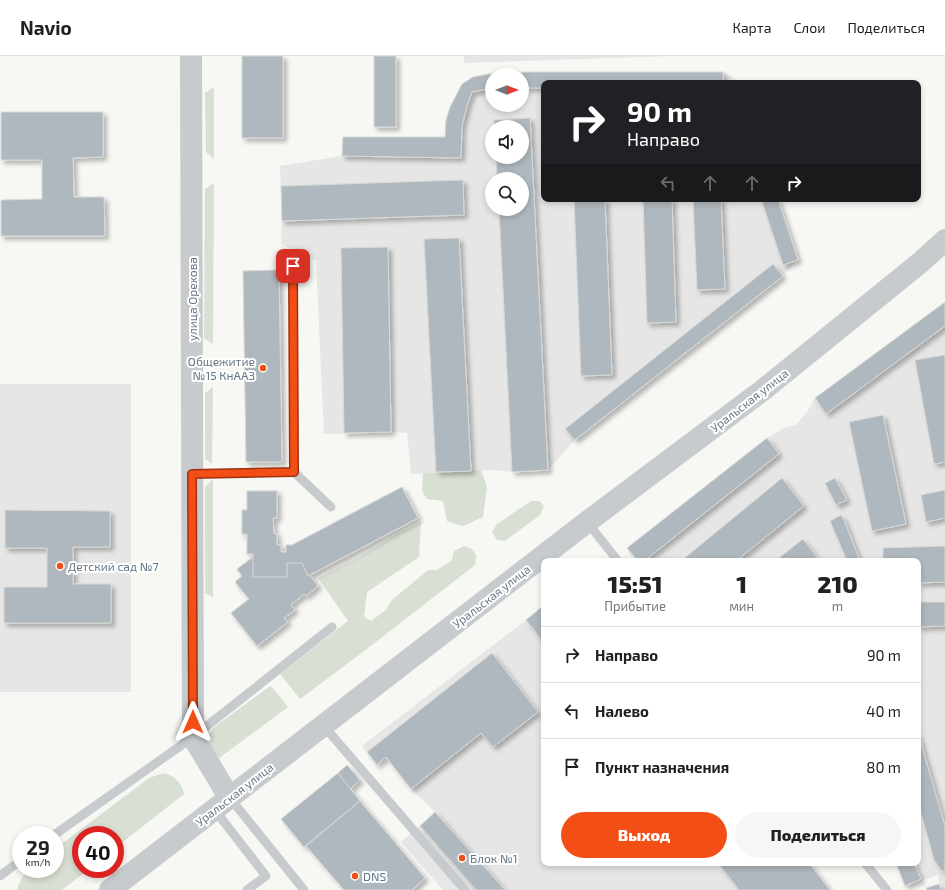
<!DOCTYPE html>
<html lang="ru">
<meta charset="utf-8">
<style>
body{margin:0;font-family:"Exo 2",sans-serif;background:#f6f6f6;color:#202124;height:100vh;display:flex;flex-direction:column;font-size:15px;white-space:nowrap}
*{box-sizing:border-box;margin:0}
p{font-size:13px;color:#757577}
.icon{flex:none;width:22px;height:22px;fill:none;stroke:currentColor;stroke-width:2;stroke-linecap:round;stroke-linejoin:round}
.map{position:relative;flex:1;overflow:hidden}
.side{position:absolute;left:541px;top:502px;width:380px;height:308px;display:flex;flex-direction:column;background:#fff;border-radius:8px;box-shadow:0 2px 6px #0003}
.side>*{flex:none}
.top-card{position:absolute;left:541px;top:24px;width:380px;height:122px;border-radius:8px;box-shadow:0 2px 6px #0003;background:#202124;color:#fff;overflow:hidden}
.needle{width:26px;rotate:90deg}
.tools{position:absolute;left:485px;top:12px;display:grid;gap:8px}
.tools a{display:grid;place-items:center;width:44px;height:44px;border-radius:50%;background:#fff;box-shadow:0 2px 6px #0003;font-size:20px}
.speed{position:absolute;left:12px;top:770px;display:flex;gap:8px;font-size:20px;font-weight:700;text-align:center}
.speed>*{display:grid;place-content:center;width:52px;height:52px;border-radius:50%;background:#fff;box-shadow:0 2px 6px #0003;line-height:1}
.speed small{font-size:10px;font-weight:400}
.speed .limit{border:6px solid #d22;background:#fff;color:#111}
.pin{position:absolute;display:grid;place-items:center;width:34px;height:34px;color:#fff;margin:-17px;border-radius:8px;box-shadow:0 2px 6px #0006}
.me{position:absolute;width:44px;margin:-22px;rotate:0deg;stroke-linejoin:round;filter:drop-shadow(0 0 3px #0008)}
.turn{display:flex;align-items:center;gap:14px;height:84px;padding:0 20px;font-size:18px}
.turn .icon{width:52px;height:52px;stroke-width:2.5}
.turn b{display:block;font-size:28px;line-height:34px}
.lanes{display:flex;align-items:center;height:38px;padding:0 20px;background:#0003;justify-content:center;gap:20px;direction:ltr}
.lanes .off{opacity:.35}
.eta{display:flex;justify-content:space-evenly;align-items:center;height:68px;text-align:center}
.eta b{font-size:24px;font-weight:800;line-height:28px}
.cta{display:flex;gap:8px;margin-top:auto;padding:8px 20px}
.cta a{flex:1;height:46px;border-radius:24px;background:#f44e17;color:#fff;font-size:16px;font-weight:800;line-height:46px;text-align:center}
.cta a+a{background:#f6f6f6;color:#202124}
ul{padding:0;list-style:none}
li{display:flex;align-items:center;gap:12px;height:56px;padding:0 20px;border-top:1px solid #e0e0e0}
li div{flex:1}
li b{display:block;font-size:15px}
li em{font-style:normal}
header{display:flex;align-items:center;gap:24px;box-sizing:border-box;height:56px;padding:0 20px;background:#fff;border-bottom:1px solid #e0e0e0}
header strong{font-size:19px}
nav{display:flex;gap:22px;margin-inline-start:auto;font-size:14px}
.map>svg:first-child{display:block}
</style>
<header>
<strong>Navio</strong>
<nav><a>Карта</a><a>Слои</a><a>Поделиться</a></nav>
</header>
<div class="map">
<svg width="945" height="834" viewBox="0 0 945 834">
<defs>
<filter id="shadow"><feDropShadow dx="3.5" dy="3.5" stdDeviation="2" flood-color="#0004"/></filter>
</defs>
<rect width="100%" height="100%" fill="#f7f7f4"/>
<g fill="#e5e6e5" fill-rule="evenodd">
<path d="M464,0h206l-206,7z"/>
<path d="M526,16h197l16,9 1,2h-196v116h234l20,61 -15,16 -208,164 -27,30 -36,2 -18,-2 -23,1 -60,3 -4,-41 -16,-1 -67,2 -8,-173 -35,-17 1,-23 -2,-55 62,-10 1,-19h102l1,-17 4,-13 12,-23 11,-7 16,-3zM492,19h30v30h-30zM492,71h30v30h-30zM492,123h30v30h-30z"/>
<path d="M945,246v588h-5l-2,-15 -33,11 -9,-23h22v-302h-280l-11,-13 140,-110 19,-11 10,-2 11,-13 8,-14z"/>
<rect x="0" y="328" width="131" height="308"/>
<path d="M526,564l18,23v220h265l21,27h-387l-42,-48 34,-30 -24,-23 -25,-32 -9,8 -15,-19z"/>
</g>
<g fill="#d8e0d4">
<path d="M214,31v72l-8,-7 -1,-59z"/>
<path d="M214,127l-1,161 -9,-6 1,-149z"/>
<path d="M213,331l-1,77 -7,-5v-66z"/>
<path d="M481,414l6,17 -4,30 -20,9 -16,-5 -4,-20 -16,-2 -5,-8 1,-18z"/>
<path d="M213,423v118l-8,-4v-106z"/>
<path d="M531,445h8l5,5 -4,9 -35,26 -8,-1 -5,-8 5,-8z"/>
<path d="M421,466l-2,35 -52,35 -3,25 7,4 15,-11 6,-10 36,-30h9l15,-10 2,-9 10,-5 8,3 4,6 -1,10 -107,83 -68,51 -20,-25 68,-53 -30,-43 41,-21 40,-24z"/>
<path d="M271,630l17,21 -69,51 -10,-12 -1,-8 5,-10 53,-39z"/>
<path d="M163,717c10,2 19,9 21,21l-69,54v-13h-34v34h8l-27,21h-45c3,-8 5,-15 12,-21h26v-20l94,-71z"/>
</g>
<g fill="#afb8be" stroke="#d9d9d6" filter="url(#shadow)">
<rect x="242" y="0" width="41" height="82"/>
<rect x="374" y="0" width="22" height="71"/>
<path d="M526,16h197v11h-179v5h-22v-13h-30v13l-20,4 -5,14 -5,20 -1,32 -119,-2 1,-19h102l1,-17 4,-13 12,-23 11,-7 16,-3z"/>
<path d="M1,56h102v45l-30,1 1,39h30l1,39h-104v-36l41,-1v-39h-41z"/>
<path d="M530,62l18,352 -36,2 -13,-263h23v-30h-25l-1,-22h26v-30h-28v-7z"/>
<path d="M463,124l1,35 -182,6 -1,-35z"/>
<path d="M574,143h31l7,176 -31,1z"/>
<path d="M643,143h29l4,123 -29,1z"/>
<path d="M693,143h28l4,90 -28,1z"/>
<path d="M761,143h17l20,61 -15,5z"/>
<path d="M459,182l12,233 -35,1 -12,-233z"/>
<path d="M388,191l3,185 -47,1 -3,-185z"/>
<path d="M773,208l10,12 -208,164 -10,-11z"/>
<path d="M279,214l3,192h-36l-3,-191z"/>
<path d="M945,246v24l-119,88 -11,-16z"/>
<path d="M945,299v107l-11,2 -19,-104z"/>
<path d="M883,359l23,109 -34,7 -23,-109z"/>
<path d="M767,382l12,16 -135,107h-6l-11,-13z"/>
<path d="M782,422l22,28 -68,55h-55z"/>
<path d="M835,422l12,22 -11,5 -11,-22z"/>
<path d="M402,431l16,31 -110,58 -6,-13h-15v14h-34v-23h-6v-20h-5v-24h5v-19h30v27h-4l1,16h3v11h4v7h5v-7h6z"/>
<path d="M402,431l16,31 -108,57 8,11 -12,10 -2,-2 -13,11 4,5 -11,8 4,4 -31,24 -26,-33 18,-14 -14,-17 7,-6 -5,-7 16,-12v-3h-6v-20h-5v-24h5v-19h30v27h-4l1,16h3v11h4v7h5v-7h6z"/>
<path d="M945,434v28l-19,4 -5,-27z"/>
<path d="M5,454l105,1v36h-37v37h38v39h-107v-36h43v-39h-42z"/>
<path d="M841,459l3,5 16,41h-13l-17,-40z"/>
<path d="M803,483l17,22h-45z"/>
<path d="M945,490v36l-27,1v-22h-35v-13z"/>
<path d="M253,501v20h34v-14h15l6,13 2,-1 8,11 -12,10 -2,-2 -13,11 4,5 -11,8 4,4 -31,24 -26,-33 18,-14 -14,-17 7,-6 -5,-7z"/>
<path d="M918,546h27v24l-27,1z"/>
<path d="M544,549v38l-18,-23z"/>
<path d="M492,597l46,59 -45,35 -12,-14 -70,56 -25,-32 -9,8 -10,-13z"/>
<path d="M918,677l27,93v46l-4,-2 -7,-10 -16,-58z"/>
<path d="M347,709l13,15 -10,9 -12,-16z"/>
<path d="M338,717l22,28 -56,46 -23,-28z"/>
<path d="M360,745l65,77 -13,12h-68l-38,-44z"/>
<path d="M435,756l70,78h-29l-56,-64z"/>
<path d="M718,807h91l21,27h-91z"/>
<path d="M896,807h18l7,16 -16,7z"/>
<path d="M939,828l2,6h-14l-1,-2z"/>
</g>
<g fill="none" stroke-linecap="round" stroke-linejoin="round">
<g stroke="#c7cbce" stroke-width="9">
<path d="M293,210l1,206 37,35"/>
<path d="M192,418l102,-2"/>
<path d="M587,466l31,39"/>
<path d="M323,669l142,165"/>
<path d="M230,742l74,92"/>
<path d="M214,753l52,67 -19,14"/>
<path d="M54,779l139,-98 139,-110"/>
<path d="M865,807l22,27"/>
<path d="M0,820l21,-16"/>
</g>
<g stroke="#c7cbce" stroke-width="22">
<path d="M191,0l2,681 36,60"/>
<path d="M110,834l477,-368 176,-132 158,-128 24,-22"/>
</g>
</g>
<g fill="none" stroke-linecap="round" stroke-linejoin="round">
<defs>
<path id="route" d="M193,666l-1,-248 102,-2 -1,-206"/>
</defs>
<use href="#route" stroke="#9f330f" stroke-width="10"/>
<use href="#route" stroke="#f44e17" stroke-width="7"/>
</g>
<g fill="#f44e17" stroke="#fff" stroke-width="1.5">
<circle cx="263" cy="312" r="4"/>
<circle cx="60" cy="510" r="4"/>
<circle cx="462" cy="802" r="4"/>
<circle cx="355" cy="820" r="4"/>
</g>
<g text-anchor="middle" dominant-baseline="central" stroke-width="4" stroke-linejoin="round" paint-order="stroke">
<g font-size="12" fill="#637788" stroke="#fff">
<text transform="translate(192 243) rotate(-90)">улица Орехова</text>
<text transform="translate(749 344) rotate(-38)">Уральская улица</text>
<text transform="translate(491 540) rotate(-38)">Уральская улица</text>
<text transform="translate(234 738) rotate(-38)">Уральская улица</text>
</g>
<g font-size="12" fill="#637788" stroke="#fff" text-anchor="start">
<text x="255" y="305" text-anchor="end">Общежитие<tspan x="255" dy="14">№15 КнААЗ</tspan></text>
<text x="68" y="510">Детский сад №7</text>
<text x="470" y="802">Блок №1</text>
<text x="363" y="820">DNS</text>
</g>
</g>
</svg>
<div class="tools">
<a><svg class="needle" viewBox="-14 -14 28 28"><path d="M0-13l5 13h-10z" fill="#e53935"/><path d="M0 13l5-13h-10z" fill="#757577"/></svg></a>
<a><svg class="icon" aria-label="sound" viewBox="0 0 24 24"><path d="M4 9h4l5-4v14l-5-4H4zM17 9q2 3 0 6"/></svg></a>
<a><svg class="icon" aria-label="search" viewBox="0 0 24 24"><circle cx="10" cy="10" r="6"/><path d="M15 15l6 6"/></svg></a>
</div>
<div class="speed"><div>29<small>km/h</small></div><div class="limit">40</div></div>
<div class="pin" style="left:293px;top:210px;background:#d93025"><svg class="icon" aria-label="arrive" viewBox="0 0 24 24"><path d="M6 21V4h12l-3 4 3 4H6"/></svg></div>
<svg class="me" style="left:193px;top:666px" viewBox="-20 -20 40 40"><path d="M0-17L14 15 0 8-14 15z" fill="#f44e17" stroke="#fff" stroke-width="4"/></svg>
<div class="top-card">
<div class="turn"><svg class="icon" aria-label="right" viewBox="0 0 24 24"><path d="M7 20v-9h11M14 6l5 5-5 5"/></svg><div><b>90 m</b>Направо</div></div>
<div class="lanes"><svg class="icon off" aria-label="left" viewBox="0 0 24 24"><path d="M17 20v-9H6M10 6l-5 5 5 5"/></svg><svg class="icon off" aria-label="ahead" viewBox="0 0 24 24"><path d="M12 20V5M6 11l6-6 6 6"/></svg><svg class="icon off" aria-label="ahead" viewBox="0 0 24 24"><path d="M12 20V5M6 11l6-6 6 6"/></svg><svg class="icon" aria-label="right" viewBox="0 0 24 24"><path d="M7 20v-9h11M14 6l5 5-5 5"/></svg></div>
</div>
<section class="side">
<div class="eta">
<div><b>15:51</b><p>Прибытие</p></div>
<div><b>1</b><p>мин</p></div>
<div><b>210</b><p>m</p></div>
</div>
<ul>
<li><svg class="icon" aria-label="right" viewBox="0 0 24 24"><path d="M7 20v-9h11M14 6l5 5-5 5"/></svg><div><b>Направо</b></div><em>90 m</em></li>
<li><svg class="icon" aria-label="left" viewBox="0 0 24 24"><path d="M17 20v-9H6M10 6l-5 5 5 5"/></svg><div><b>Налево</b></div><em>40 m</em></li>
<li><svg class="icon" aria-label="arrive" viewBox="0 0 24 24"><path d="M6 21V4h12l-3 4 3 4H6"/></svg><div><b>Пункт назначения</b></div><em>80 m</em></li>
</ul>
<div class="cta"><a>Выход</a><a>Поделиться</a></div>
</section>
</div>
